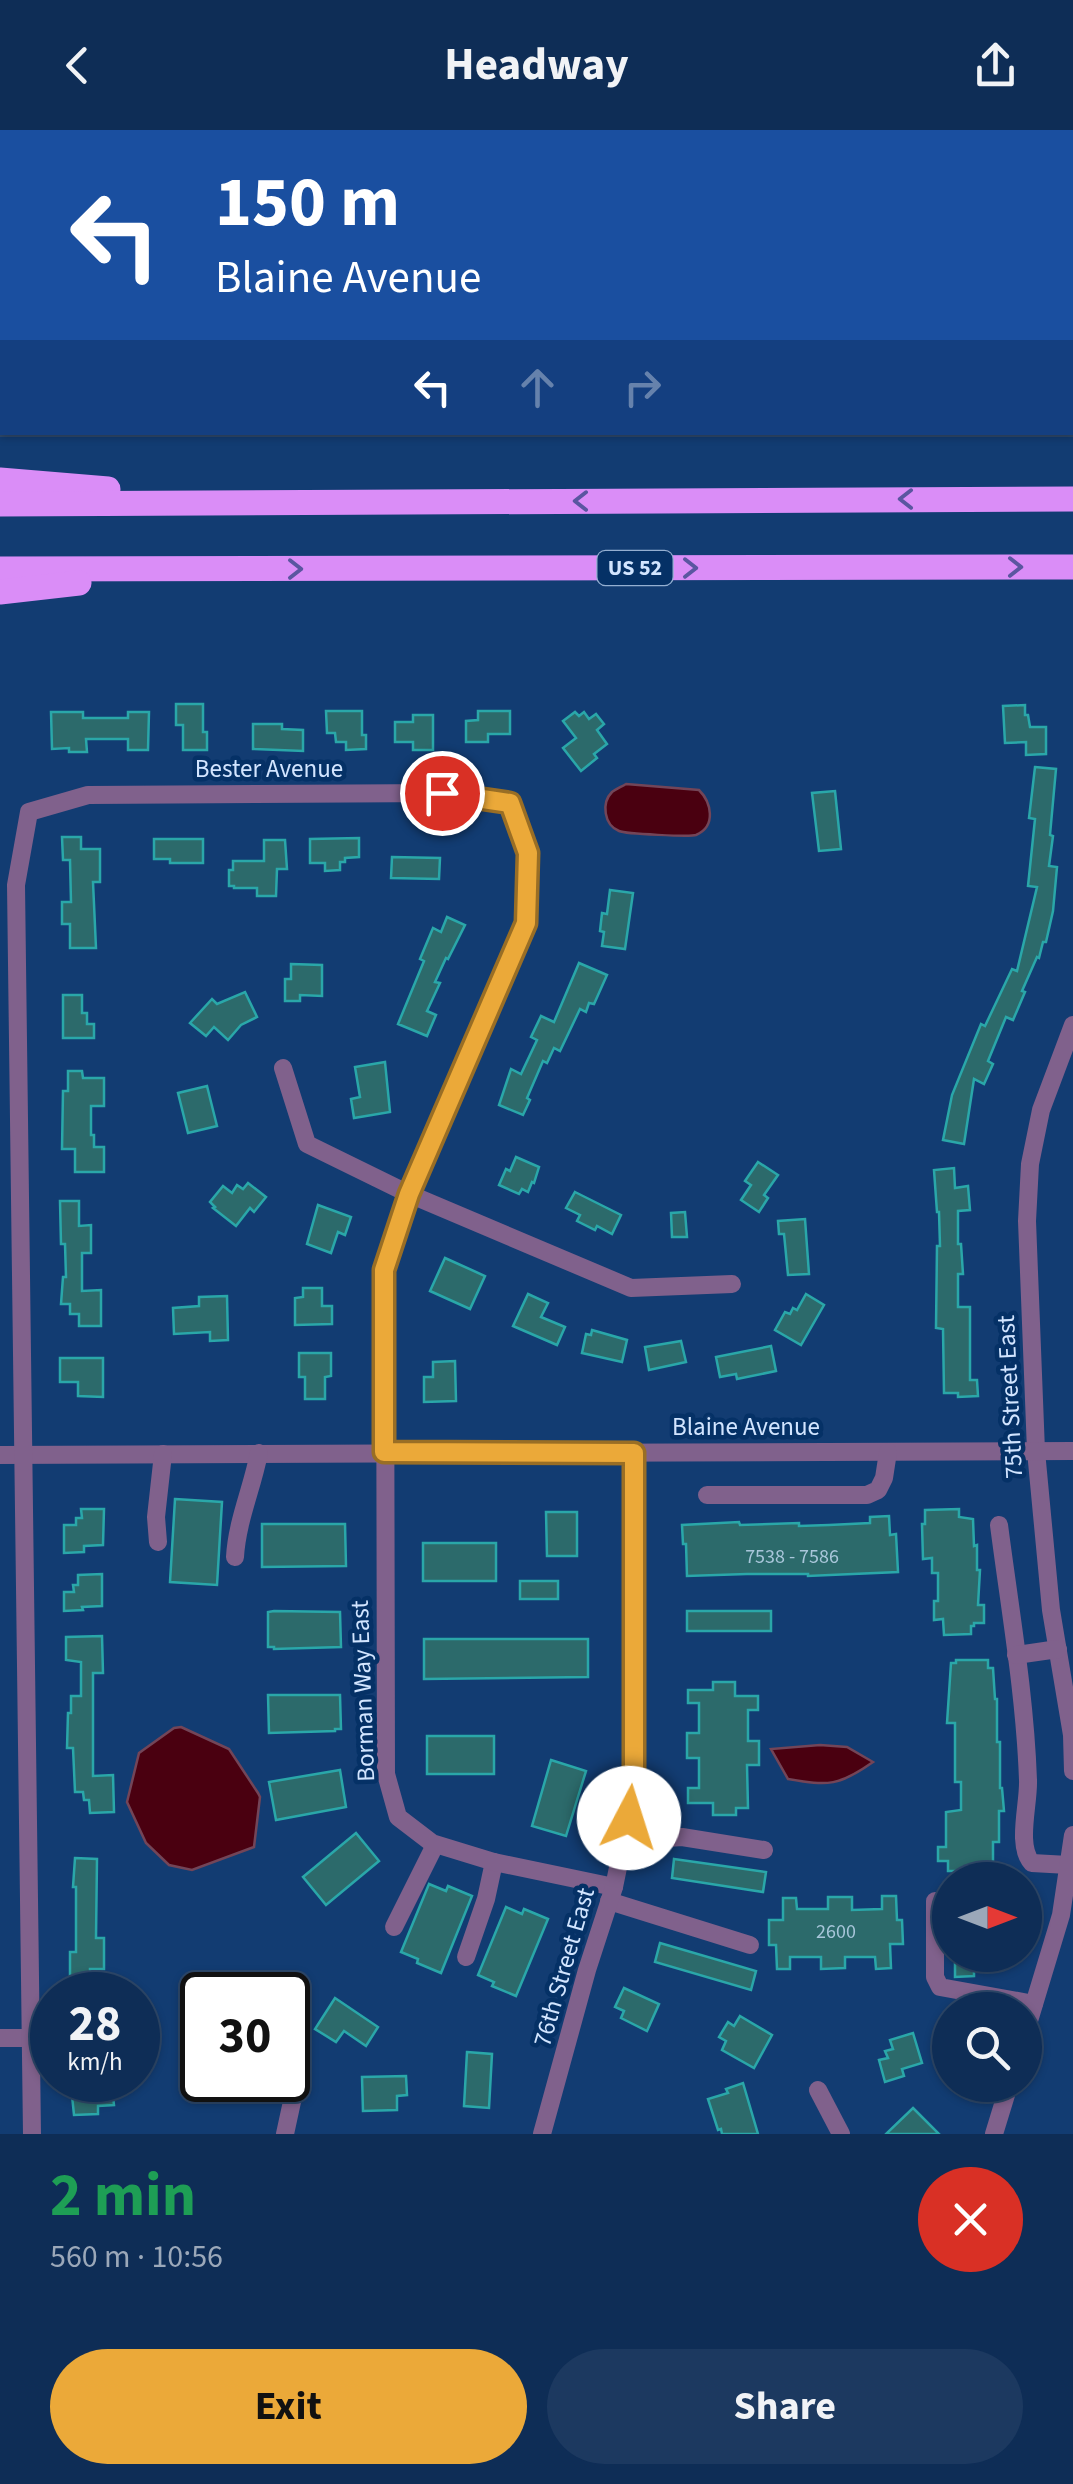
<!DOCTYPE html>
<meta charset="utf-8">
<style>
body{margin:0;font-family:"Source Sans 3",sans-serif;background:#1c3960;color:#f1f3f6;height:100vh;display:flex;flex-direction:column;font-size:38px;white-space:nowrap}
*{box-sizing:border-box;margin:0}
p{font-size:32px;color:#9ba8b9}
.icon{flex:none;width:55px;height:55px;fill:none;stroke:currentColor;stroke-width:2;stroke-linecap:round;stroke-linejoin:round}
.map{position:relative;height:2004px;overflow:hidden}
.side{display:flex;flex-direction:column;background:#0e2d56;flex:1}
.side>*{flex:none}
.top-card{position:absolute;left:0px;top:0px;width:1075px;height:305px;box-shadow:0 2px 8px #0004,0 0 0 2px #2e496c;background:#1a4fa0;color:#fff;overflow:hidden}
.needle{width:65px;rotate:90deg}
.controls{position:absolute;left:932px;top:1732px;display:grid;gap:20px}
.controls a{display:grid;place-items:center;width:110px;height:110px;border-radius:50%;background:#0e2d56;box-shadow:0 2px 8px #0004,0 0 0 2px #2e496c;font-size:50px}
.speed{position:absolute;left:30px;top:1842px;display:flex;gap:20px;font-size:50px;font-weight:700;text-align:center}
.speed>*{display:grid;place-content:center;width:130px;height:130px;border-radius:50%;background:#0e2d56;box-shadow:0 2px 8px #0004,0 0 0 2px #2e496c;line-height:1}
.speed small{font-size:25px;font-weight:400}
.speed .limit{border:5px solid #111;border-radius:15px;background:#fff;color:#111}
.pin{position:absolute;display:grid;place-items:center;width:85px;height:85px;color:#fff;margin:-42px;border:5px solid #fff;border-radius:50%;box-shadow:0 2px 10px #0007}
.me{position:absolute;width:110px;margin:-55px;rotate:5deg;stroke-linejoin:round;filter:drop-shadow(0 0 8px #0008)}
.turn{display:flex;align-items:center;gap:35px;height:210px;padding:0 50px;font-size:45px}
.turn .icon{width:130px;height:130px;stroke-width:2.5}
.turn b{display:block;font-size:70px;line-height:85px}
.lanes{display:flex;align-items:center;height:95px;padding:0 50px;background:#0003;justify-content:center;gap:50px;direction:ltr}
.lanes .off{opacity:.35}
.round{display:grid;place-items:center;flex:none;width:105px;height:105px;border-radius:52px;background:#1c3960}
.headline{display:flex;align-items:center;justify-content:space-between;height:170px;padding:0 50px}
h1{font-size:60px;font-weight:700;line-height:75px;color:#1e9e55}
.action{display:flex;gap:20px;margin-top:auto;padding:20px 50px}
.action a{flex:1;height:115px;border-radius:60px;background:#eba939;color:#111;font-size:40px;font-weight:700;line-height:115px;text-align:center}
.action a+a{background:#1c3960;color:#f1f3f6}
header{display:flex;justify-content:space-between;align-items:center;height:130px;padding:0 50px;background:#0e2d56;font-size:45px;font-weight:700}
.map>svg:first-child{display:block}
</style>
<header><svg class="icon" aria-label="back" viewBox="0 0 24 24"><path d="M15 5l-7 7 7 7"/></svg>Headway<svg class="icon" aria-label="share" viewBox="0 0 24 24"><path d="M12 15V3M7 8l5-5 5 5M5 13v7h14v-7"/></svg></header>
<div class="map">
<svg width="1073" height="2004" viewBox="0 0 1073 2004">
<rect width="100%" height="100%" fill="#123c72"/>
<g fill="#4a0010" stroke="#734558" stroke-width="2.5">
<path d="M626,654l73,6c12,12 18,36 -3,45 -6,2 -70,-1 -77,-4 -15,-6 -18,-28 -7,-39 4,-3 9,-5 14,-8z"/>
<path d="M181,1597l48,22 29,44 2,4 -6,50 -62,23 -23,-5 -23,-22 -19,-41 12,-49 35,-25z"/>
<path d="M820,1615l27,2 26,15c-34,24 -44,24 -85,17l-17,-30z"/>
</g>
<g fill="#2c6a6b" stroke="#2aa7a9" stroke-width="2.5">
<path d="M176,574h27v28h4v18h-24v-25h-7z"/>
<path d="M1025,575v10h3l2,12h16v27l-20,1v-13l-21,1 -2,-37z"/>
<path d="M326,581h36v24h4v14l-20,1v-8h-10l-1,-9h-8z"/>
<path d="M478,581h32v23h-22v8h-22v-21l12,-1z"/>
<path d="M51,582h32v6h45v-6h21l-1,38h-20v-11h-42l1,13h-18v-4l-17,1z"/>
<path d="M575,582l4,4 5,-4 5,7 7,-5 8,10 -7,6 10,14 -13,10 3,4 -16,13 -18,-23 13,-10 -13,-17z"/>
<path d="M413,585h20v35h-20v-8h-18v-20h18z"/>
<path d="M253,594h29v5l21,1v21l-50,-2z"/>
<path d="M1035,637l21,2 -6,66 3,1 -4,30 8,1 -4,44 -7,31h-3l-4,16 -2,-1 -15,34 3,1 -12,28 -7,-3 -18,44 5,3 -9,20 -10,-5 -10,65 -21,-4 9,-45 29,-71 4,2 27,-57 5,2 20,-84 -9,-1 7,-67 -6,-1z"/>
<path d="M835,661l6,58 -22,2 -7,-58z"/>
<path d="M62,707h19v12h19v33h-7l3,66h-26v-24h-8v-22h9l-1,-42h-7z"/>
<path d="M359,708v19l-14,1v4h-5v8l-15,1v-8h-15v-24z"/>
<path d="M154,709h49v24h-33v-4h-16z"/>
<path d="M264,710h21l2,29h-10l-1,27h-19v-8h-23v-2h-5v-16h4v-9h31z"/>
<path d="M392,727l48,1 -1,21 -48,-1z"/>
<path d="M610,760l23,3 -8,56 -23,-3 2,-14 -4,-1 2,-18 5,1z"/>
<path d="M447,787l18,8 -17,34 -2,-1 -11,24 5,1 -13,28 9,4 -9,21 -29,-12 26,-63 -4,-2 13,-31 8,4z"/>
<path d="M579,833l28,12 -13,29 -5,-1 -3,9 -6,-3 -20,42 -6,-3 -7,15 -4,-2 -16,37 3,2 -7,15 -24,-10 12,-36 10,5 16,-34 -6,-3 10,-21 13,6z"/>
<path d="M291,834l31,1v31l-22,-1v6h-15v-22h6z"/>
<path d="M245,862l12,25 -16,8 -13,15 -14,-13 -8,9 -16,-13 22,-24 5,5z"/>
<path d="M63,865h19v18h5v11h7v14h-31z"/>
<path d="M385,932l5,50 -36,6 -3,-19 9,-2 -5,-30z"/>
<path d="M68,941h14l1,7h21v28h-13v29h3v12h10v25h-29v-23h-13l1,-58h5z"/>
<path d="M207,956l10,40 -29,7 -10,-40z"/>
<path d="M516,1027l23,10 -5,16 -2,-1 -4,10 -6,-3 -3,5 -20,-9 7,-16 4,2z"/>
<path d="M758,1032l20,13 -14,20 4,3 -9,14 -18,-12 10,-15 -6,-4z"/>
<path d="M954,1038l1,20 13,-2 2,24 -12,1v33h3l2,30h-5v33h12v73h7l1,16 -20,1v-4h-14l-1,-64 -7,-1 1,-82h3l-1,-34h-2l-3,-42z"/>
<path d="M248,1053l18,14 -12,15 -4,-4 -14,18 -23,-18 2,-1 -5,-5 13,-16 9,7 5,-8 6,4z"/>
<path d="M575,1062l46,23 -9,19 -15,-8 -2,4 -18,-9 3,-6 -14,-7z"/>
<path d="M60,1071h19v25l12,-1v28h-9v38l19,-1v36h-22v-12h-9v-10h-9l2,-27h3l-1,-33h-4z"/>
<path d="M318,1075l33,12 -6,18 -7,-3 -7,21 -24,-9z"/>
<path d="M685,1082l2,25h-15l-1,-24z"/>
<path d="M805,1089l4,55 -21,1 -4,-41h-5l-1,-13z"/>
<path d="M445,1128l40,18 -15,33 -40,-18z"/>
<path d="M303,1158h19v18h10v18l-37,1v-27l8,-1z"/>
<path d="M528,1164l20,9 -7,14 24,10 -8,18 -44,-19z"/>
<path d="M806,1164l18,11 -23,40 -26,-15 10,-18 5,2 3,-6 4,2z"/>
<path d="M227,1166l1,44 -18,1v-9l-36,2 -1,-26 26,-2v-9z"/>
<path d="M592,1200l35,10 -5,22 -40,-9 4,-19 5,1z"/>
<path d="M681,1211l5,21 -37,8 -4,-23z"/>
<path d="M771,1216l5,25 -39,8 -1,-5 -16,3 -4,-20z"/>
<path d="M299,1223h32v23l-6,1v22h-20v-22h-6z"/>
<path d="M60,1228h43v39l-25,-1v-14h-18z"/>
<path d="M455,1231l1,40 -32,1v-25h9v-15z"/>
<path d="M175,1369l47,3 -5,83 -47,-3z"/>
<path d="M81,1379h23l-1,36 -19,1v6l-20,1v-28h12v-7h6z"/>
<path d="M959,1379v8l14,2 1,27 3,-1v25h3l-2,35h6v18h-10v3h-3v8l-27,1 -1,-16 -9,1v-19h4v-28h-6v-15l-9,1 -1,-35h3v-14z"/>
<path d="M546,1382h31v44h-30z"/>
<path d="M889,1386l1,19 6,-1 2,38 -90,4v-2h-61l-60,2 -1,-32h-3l-1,-19 57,-3 1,3 59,-2v3l30,-1 41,-2v-6z"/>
<path d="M262,1394h83l1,42 -84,1z"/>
<rect x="423" y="1413" width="73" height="38"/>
<path d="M102,1444v32l-20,1 1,3 -19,1v-19h10l-1,-7h5v-10z"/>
<rect x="520" y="1451" width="38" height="18"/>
<path d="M274,1481l66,1 1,35 -67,2v-2h-6v-35z"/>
<rect x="687" y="1481" width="84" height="20"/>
<path d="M102,1506l1,37h-10v103l20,-1 1,37 -24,1 -1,-13h-5l-1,-8h-8l-2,-44h-6l1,-35h3v-17h10v-34l-15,-2v-23z"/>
<path d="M424,1509h164v38l-164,2z"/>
<path d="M956,1530h32v8h5l2,31h2v43h3v46h2l2,23h-5v31h-6v25h-7v4h-38v-10h-10v-14h8v-35l15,-2v-28h-6v-59h-8l4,-60h5z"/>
<path d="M713,1552h22v14h23v14h-10v31h11v24h-12l1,43h-12v7h-23v-12h-25v-15h11v-30h-12v-25h12v-30h-11v-13h25z"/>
<path d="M268,1565h72l1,34h-6v2l-66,2z"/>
<rect x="427" y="1606" width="67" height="38"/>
<path d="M551,1630l35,11 -20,65 -34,-10z"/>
<path d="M340,1640l6,37 -70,13 -7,-38z"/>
<path d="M356,1703l23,28 -53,44 -23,-28z"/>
<path d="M75,1728l22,1 -1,79h8v31h-14v7h-20v-24h6v-65h-3z"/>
<path d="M674,1729l92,13 -3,20 -91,-14z"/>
<path d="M429,1754l17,7 2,-5 24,10 -31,77 -24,-10 1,-4 -17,-7z"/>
<path d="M882,1766h14l1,24h5l1,24h-13l1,24 -15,1 -1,-12h-30v11l-24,1v-12h-31v12h-13l-1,-24h-7v-25h14v-22h13l1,11h31v-12h24v13l30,-1z"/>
<path d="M506,1777l16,7 2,-5 24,10 -32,77 -24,-10 2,-4 -16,-7z"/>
<path d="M660,1813l96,28 -5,19 -96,-28z"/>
<path d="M955,1825h19v21l-19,1z"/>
<path d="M288,1855h1l14,38 -15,6z"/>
<path d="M624,1858l35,16 -12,27 -26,-13 3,-7 -9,-4z"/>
<path d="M335,1868l43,29 -12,19 -22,-15 -8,11 -21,-13z"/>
<path d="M740,1886l32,19 -18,33 -32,-18 4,-9 -7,-4 9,-15 6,4z"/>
<path d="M192,1902l10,3v55l-16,-6 12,-34 -11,-4z"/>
<path d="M913,1903l9,30 -20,6 2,7 -19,6 -6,-22 9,-2 -3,-7 8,-2 -3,-9z"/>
<path d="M467,1922l25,2 -3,54 -25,-2z"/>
<path d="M406,1946l1,19 -10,1v14l-34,1 -1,-34z"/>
<path d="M81,1950h30l3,25 -16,1v8l-24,1 -3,-29 11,-1z"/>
<path d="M743,1953l15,51h-36l-1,-5 -3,1 -10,-31 20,-6 -2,-4z"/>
<path d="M913,1978l26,26h-53z"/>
</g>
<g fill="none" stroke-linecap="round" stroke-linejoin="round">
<g stroke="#80618c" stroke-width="18">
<path d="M175,0l1,2"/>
<path d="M476,0l1,2"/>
<path d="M1036,0l1,2"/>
<path d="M738,2l1,-2"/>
<path d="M1072,69l1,1"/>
<path d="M1073,895l-32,85 -11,54 -3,57 9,230 15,159 21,125 1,36"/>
<path d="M283,938l24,76 102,50 222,94 101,-4"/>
<path d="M0,1325l1073,-4"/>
<path d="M707,1365h160l11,-5 6,-12 4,-26"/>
<path d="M999,1395c11,85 26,170 29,255 1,24 -12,66 4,83l36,2"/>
<path d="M158,1412l-2,-25 7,-63"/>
<path d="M235,1427c2,-36 17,-68 24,-104"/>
<path d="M1016,1525l42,-6"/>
<path d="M624,1711l58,-4 82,13"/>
<path d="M609,1771l141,44"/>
<path d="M935,1771v76l5,10 94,17"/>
<path d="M394,1797l41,-82"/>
<path d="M466,1827l20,-58 8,-37"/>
<path d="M1025,1904l36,-119 12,-80"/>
<path d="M0,1908h30"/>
<path d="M818,1960l23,44"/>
<path d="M32,2004l-16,-1249 13,-73 59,-17 354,-2 68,10 18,50 -2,70 -117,271 -24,76 1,504 12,43 34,26 62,19 120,25"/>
<path d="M285,2004l8,-37"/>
<path d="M542,2004l45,-164 27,-83 19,-92 2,-342"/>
<path d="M994,2004l15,-49"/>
</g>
<g stroke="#da8df7" stroke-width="25">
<path d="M0,350l108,9"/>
<path d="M0,374l1073,-5"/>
<path d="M0,439l1073,-2"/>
<path d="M0,462l79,-9"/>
</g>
</g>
<defs><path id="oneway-chevron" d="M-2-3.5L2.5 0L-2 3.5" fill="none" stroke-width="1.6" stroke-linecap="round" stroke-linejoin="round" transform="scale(2.5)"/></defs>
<g stroke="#5a56a0">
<use href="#oneway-chevron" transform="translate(906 369) rotate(180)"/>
<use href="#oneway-chevron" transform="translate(581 371) rotate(180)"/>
<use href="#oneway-chevron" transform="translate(1015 437)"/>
<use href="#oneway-chevron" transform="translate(690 438)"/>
<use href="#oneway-chevron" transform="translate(295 439)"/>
</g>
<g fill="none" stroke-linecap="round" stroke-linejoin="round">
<defs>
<path id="route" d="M442,663l68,10 18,50 -2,70 -117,271 -25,76v182l250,1v341l-5,24"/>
</defs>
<use href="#route" stroke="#996e25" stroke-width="25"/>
<use href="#route" stroke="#eba939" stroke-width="18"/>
</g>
<g text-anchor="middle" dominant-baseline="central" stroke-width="9" stroke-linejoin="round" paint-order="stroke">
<g font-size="20" fill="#a8c6da">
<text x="792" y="1427">7538 - 7586</text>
<text x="836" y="1802">2600</text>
</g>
<rect fill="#053166" stroke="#94afd1" stroke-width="2.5" x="597.5" y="421" width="75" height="34" rx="8"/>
<g font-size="22" font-weight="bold" fill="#d2e5ff">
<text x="635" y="438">US 52</text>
</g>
<g font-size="25" fill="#d2e5ff" stroke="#053166">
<text x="269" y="639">Bester Avenue</text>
<text transform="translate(1010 1267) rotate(-93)">75th Street East</text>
<text x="746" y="1297">Blaine Avenue</text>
<text transform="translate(363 1561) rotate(-92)">Borman Way East</text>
<text transform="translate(564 1837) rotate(-74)">76th Street East</text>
</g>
</g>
</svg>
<div class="controls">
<a><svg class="needle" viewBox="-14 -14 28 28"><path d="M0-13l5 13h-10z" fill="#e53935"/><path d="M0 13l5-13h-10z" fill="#9ba8b9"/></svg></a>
<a><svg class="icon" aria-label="search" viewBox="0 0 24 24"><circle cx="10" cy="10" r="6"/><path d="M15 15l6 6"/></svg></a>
</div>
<div class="speed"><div>28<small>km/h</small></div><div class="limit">30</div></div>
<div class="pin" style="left:442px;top:663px;background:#d93025"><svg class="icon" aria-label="arrive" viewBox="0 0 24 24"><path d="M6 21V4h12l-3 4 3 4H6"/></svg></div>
<svg class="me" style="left:629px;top:1688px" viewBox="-20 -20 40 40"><circle r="19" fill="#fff"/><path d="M0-13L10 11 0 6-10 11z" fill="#eba939"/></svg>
<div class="top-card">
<div class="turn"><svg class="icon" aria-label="left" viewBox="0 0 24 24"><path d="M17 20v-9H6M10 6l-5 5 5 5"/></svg><div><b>150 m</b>Blaine Avenue</div></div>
<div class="lanes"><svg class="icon" aria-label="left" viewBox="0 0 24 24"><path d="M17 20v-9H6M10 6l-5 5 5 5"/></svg><svg class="icon off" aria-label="ahead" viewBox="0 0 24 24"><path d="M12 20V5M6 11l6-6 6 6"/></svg><svg class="icon off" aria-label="right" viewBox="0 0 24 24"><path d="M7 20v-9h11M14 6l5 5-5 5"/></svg></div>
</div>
</div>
<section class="side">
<div class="headline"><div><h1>2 min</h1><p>560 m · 10:56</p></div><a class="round" style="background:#d93025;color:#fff"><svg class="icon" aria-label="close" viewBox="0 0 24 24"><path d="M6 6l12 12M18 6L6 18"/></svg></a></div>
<div class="action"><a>Exit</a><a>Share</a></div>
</section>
